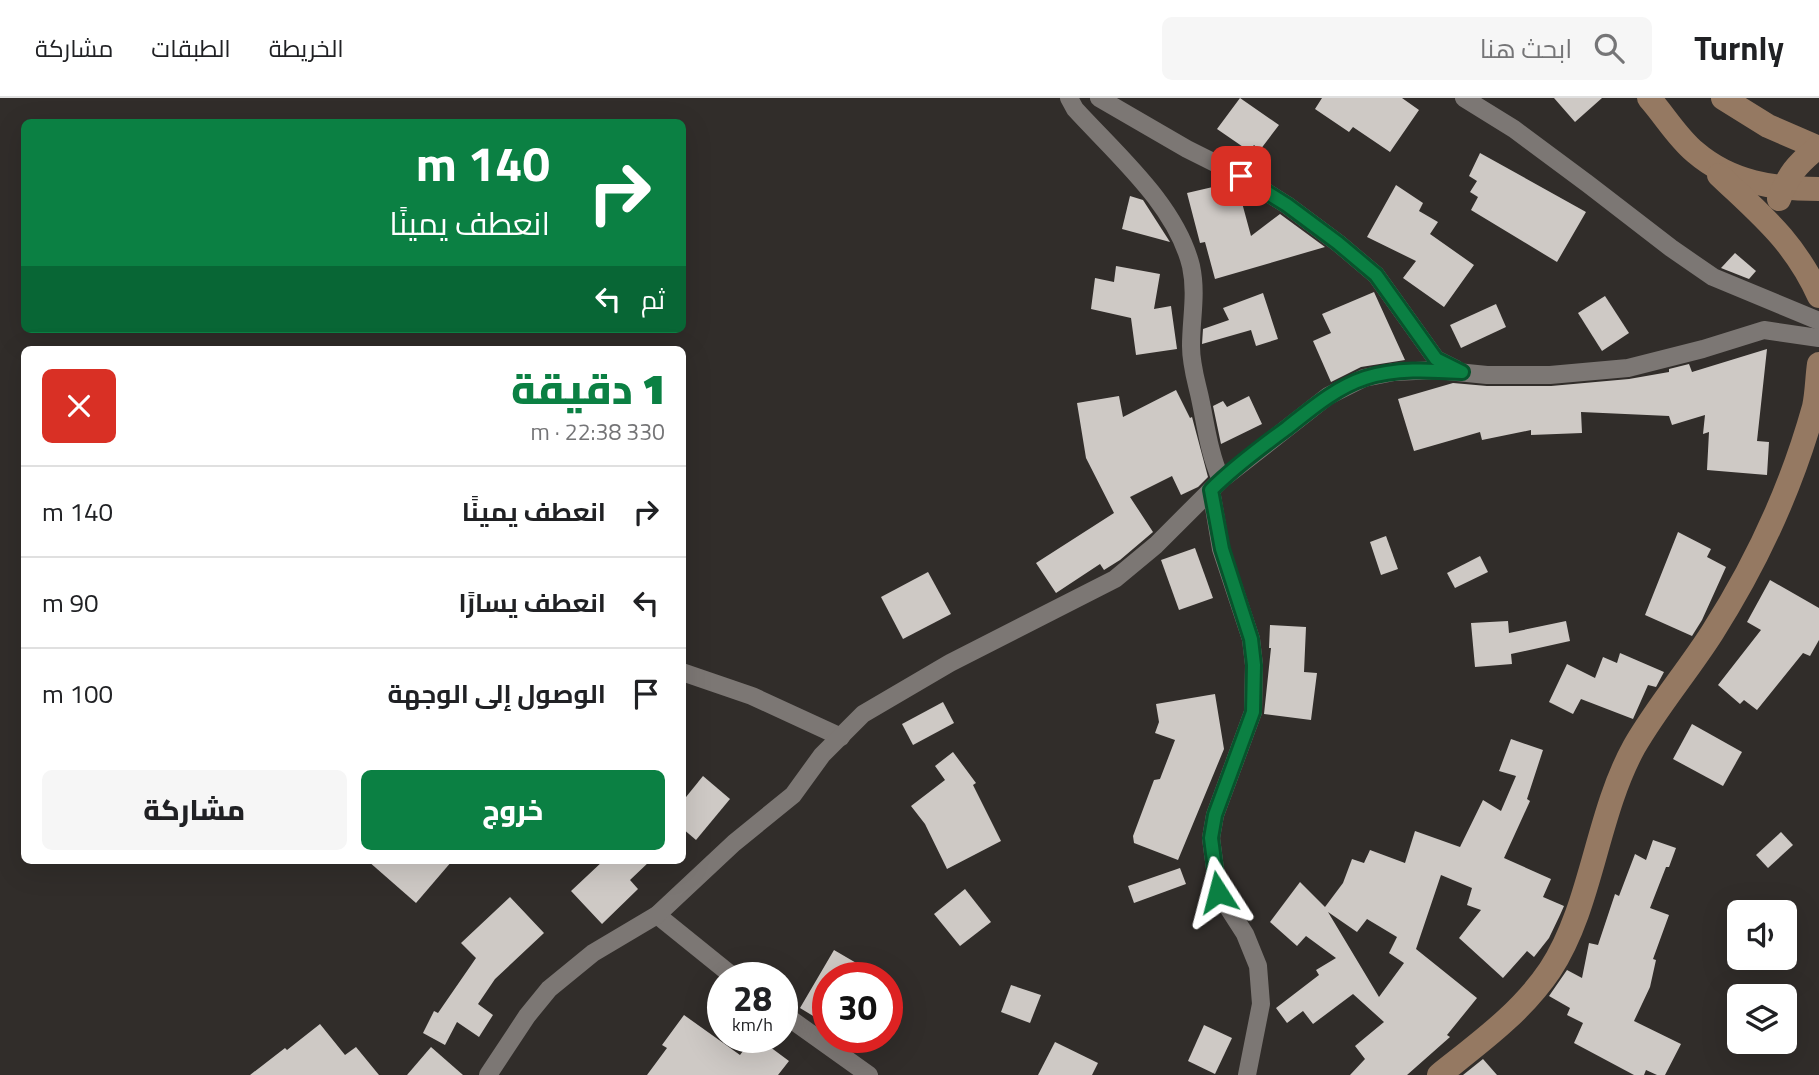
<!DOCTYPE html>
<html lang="ar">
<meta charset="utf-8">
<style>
body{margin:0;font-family:"Titillium Web",Cairo,sans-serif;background:#f6f6f6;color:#202124;direction:rtl;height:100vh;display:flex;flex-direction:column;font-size:26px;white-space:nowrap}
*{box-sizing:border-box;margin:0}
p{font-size:23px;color:#757577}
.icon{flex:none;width:38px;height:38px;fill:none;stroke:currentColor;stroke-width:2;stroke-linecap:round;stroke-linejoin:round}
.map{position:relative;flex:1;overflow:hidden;direction:ltr}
.details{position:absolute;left:21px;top:248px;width:665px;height:518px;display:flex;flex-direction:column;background:#fff;border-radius:10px;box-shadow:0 7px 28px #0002;direction:rtl}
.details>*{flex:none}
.hud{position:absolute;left:21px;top:21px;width:665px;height:214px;border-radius:10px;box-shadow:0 7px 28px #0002;direction:rtl;background:#0b8043;color:#fff;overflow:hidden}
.fabs{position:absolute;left:1727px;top:802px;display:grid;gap:14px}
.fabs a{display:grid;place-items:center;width:70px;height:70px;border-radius:10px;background:#fff;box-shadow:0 7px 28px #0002;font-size:35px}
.speed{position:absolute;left:707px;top:864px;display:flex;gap:14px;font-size:35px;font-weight:700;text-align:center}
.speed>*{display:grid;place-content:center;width:91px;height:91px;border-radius:50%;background:#fff;box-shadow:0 7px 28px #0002;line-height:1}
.speed small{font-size:18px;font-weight:400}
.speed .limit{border:10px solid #d22;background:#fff;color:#111}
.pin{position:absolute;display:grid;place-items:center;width:60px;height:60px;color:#fff;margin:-30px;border-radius:14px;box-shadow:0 4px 10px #0006}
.me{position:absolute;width:77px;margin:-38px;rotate:351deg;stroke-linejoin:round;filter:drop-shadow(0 0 5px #0008)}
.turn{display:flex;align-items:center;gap:24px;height:147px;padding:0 21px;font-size:32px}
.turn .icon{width:91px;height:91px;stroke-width:2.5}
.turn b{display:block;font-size:49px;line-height:60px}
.then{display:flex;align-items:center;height:66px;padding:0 21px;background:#0003;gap:14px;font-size:26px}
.round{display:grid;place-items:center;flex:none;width:74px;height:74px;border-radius:10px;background:#f6f6f6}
.overview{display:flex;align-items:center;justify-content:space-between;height:119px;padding:0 21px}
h1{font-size:42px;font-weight:800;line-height:52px;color:#0b8043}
.cta{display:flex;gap:14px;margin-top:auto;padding:14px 21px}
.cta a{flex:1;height:80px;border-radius:10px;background:#0b8043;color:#fff;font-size:28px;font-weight:800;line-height:80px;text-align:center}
.cta a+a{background:#f6f6f6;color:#202124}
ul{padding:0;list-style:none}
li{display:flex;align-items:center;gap:21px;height:91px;padding:0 21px;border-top:2px solid #e0e0e0}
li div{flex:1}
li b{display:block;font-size:26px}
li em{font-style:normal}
header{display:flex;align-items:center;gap:42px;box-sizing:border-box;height:98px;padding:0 35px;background:#fff;border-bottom:2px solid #e0e0e0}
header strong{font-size:33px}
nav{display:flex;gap:38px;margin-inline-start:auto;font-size:24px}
.search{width:490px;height:63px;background:#f6f6f6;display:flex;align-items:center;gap:18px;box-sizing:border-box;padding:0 24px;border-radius:10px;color:#757577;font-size:26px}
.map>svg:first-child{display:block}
</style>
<header>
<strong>Turnly</strong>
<div class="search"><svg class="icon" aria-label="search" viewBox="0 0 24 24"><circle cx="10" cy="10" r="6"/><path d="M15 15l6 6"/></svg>ابحث هنا</div>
<nav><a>الخريطة</a><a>الطبقات</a><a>مشاركة</a></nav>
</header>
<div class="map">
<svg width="1819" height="977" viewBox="0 0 1819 977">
<rect width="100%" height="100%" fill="#312d2a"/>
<g fill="#cec9c5" fill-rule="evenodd">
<path d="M1240,0l39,27 -19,25 -6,-5 -5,6 -32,-22z"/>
<path d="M1322,0h80l17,12 -29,42 -37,-25 -4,5 -34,-23z"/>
<path d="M1554,0h48l-27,24z"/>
<path d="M1480,55l106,59 -29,50 -86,-52 7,-13 -8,-5 7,-11 -8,-5z"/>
<path d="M1230,85l8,5 13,48 29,-22 45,33 -110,32 -10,-37 -5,1 -13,-50z"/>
<path d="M1396,87l27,18 -4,8 19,11 -8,12 44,31 -30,42 -41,-29 13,-17 -49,-24z"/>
<path d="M1130,98l13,4 27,42 -48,-13z"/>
<path d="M1735,155l21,18 -7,8 -28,-11z"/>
<path d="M1116,168l44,8 -6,35 17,-3 6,43 -41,6 -5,-37 -40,-9 4,-31 19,4z"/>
<path d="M1374,194l31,68 -44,7 -30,15 -18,-41 18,-8 -9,-19z"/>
<path d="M1263,195l15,46 -22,7 -5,-16 -49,14 1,-15 26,-9 -6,-12z"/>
<path d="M1605,198l24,37 -27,18 -24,-38z"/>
<path d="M1496,206l10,23 -45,21 -11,-23z"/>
<path d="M1767,251l-10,92 12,1 -2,33 -60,-5 2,-38 -6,2 2,-19 -33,10 -3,-9 -88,-4 1,21 -51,2v-5l-49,10 -2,-8 -66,19 -16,-52 55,-16 34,3h64l78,-7 40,-7v-3l20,-5 3,8z"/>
<path d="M1176,292l14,28 2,-1 16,60 -10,10 -17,8 -9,-19 -42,21 23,35 -33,28 -16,10 -4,-6 -44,29 -20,-30 78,-50 -28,-55 -9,-55 42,-7 4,21z"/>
<path d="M1249,298l13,28 -41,20 -8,-38 10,-5 4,6z"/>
<path d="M1678,434l33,17 -4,8 19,10 -24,53 -10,16 -47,-21z"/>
<path d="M1386,438l12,33 -17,6 -11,-33z"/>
<path d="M1195,450l18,50 -34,12 -18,-50z"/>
<path d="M1480,458l8,16 -33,16 -8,-15z"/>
<path d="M928,474l23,42 -48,25 -22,-42z"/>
<path d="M1770,482l49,28v32l-9,16 -7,-3 -46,57 -13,-10 -4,4 -22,-19 43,-55 -14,-8z"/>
<path d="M1508,523l1,12 57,-12 4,20 -59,13 1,10 -37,3 -4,-44z"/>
<path d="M1270,527l36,2 -2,45 13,1 -6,47 -47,-6 7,-66h-2z"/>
<path d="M1620,555l44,19 -8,15 -8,-2 -15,34 -52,-20 -8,15 -24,-12 18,-38 28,14 8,-21 14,6z"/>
<path d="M1215,596l9,55 -46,111 -44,-17 -1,-7 21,-56 6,-1 15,-39 -20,-7 4,-11 -3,-18z"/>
<path d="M943,604l11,21 -41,22 -11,-21z"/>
<path d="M1692,626l50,28 -19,34 -50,-27z"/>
<path d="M1511,641l32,11 -16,49 3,2 -26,57 47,21 -8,18 21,9 -4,9 -11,23 -15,19 -7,-6 -24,27 -44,-40 22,-28 -14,-5 5,-17 -31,-13 -25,74 61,49 -30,37 3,2 -43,38h-57l15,-16 -10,-13 29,-24 -31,-28 -40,30 -10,-13 -16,12 -11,-15 43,-33 -3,-5 20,-12 -30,-22 -9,10 -27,-24 30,-40 25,25 18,-24 9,-24 12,4 6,-13 35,13 10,-32 45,16 23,-47 18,11 15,-35 -17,-5zM1328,814l29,20 10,-13 30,18 -8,16 15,10 -25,34z"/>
<path d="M953,654l23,31 -3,2 28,56 -54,28 -22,-45 -14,-18 34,-26 -10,-14z"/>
<path d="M703,678l27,23 -34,41 -14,-12v-26z"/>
<path d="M1781,734l12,13 -25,23 -12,-13z"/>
<path d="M1653,742l23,8 -7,19h-3l-16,41 19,7 -16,44 3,1 -6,27 -16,34 47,23 -16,31h-8l-11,-5 -2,5h-10l-60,-32 9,-20 -16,-8 3,-7 -21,-12 18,-26 15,8 7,-35 9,2 17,-51 4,2 16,-42 11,6z"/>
<path d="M368,763h84l-36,42z"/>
<path d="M603,763h47l-20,19 8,9 -36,35 -31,-33z"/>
<path d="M1180,770l6,16 -52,19 -6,-17z"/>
<path d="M965,791l26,33 -31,24 -26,-32z"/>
<path d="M510,799l34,36 -49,46 -17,25 15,11 -14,22 -22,-15 -12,23 -22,-12 11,-22 4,2 38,-55 -15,-15z"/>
<path d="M834,852l48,28h-54v47l-28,-17z"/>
<path d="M1011,887l30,10 -11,28 -29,-11z"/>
<path d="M684,917l56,40 13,-17h5l31,23 -11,14h-131l20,-27 -5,-3z"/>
<path d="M320,926l25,31 11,-8 23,28h-129l35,-27 2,2z"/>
<path d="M1204,927l28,13 -17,36 -27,-13z"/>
<path d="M1055,944l43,21 -6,12h-54z"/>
<path d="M431,949l32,28h-56z"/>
<path d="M1483,961l14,16h-34z"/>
</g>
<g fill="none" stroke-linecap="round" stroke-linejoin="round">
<g stroke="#7c7774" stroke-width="18">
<path d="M1069,0l6,11c41,45 101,96 116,157 6,28 0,52 0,80 0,19 5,34 9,52 6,28 9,55 21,82"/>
<path d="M1099,0l88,51 54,27 46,29 51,38 38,32 60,84 20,10"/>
<path d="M1464,0l50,31 74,55 83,64 42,29 106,44"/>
<path d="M1211,392l10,59 30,90 3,26 -1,47 -38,103 -4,23 7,54 27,42 13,32 3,38 -14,71"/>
<path d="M682,574l70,24 89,41"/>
<path d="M657,817l78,63"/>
<path d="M782,915l87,62"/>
<path d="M488,977l39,-59 22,-27 44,-36 64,-38 77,-72 59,-48 29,-40 41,-41 87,-51 165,-84 41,-34 65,-65 107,-84 36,-18 30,-6 43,-2 50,5h63l78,-7 75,-19 61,-19 55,8"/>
</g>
<g stroke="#957962" stroke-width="24">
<path d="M1649,0c16,18 28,39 46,54 36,31 79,37 124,37"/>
<path d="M1723,0l45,28 51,22"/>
<path d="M1719,77c42,40 75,66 100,121"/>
<path d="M1779,101c10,-25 17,-34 38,-51"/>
<path d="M1439,977c40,-32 82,-62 111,-105 42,-64 46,-154 84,-223 23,-40 53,-75 78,-114 44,-69 80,-147 102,-226 3,-14 3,-29 5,-43"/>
</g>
</g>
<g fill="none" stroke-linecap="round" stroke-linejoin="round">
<defs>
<path id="route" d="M1218,794l-7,-54 4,-23 38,-103 1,-47 -3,-26 -29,-90 -11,-59c23,-23 50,-43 76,-62 24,-19 48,-40 78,-50 30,-10 65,-8 97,-6l-26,-13 -60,-84 -38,-32 -51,-38 -46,-29"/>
</defs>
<use href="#route" stroke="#07532c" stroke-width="18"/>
<use href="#route" stroke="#0b8043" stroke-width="12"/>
</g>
</svg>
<div class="fabs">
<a><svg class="icon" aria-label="sound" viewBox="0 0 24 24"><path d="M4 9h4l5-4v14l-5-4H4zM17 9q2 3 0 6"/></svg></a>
<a><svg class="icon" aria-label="layers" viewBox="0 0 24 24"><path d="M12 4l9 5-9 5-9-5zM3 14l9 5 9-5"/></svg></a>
</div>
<div class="speed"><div>28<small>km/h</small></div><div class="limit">30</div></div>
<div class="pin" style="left:1241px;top:78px;background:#d93025"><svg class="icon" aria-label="arrive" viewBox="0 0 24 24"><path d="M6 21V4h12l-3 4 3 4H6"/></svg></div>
<svg class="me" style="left:1218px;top:794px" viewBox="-20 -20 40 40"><path d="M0-17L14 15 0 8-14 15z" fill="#0b8043" stroke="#fff" stroke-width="4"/></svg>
<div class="hud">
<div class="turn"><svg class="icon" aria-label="right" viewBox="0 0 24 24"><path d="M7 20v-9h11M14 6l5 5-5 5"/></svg><div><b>140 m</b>انعطف يمينًا</div></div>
<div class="then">ثم<svg class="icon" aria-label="left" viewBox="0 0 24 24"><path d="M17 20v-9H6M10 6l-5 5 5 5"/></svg></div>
</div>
<section class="details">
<div class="overview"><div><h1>1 دقيقة</h1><p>330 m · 22:38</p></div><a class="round" style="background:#d93025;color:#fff"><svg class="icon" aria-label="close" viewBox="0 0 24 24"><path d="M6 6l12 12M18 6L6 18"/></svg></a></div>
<ul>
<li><svg class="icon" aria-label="right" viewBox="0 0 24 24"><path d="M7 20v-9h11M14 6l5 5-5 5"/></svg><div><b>انعطف يمينًا</b></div><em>140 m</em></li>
<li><svg class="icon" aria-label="left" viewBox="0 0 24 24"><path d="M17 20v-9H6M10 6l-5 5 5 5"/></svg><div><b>انعطف يسارًا</b></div><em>90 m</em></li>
<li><svg class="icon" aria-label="arrive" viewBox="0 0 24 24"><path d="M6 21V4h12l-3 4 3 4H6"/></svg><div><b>الوصول إلى الوجهة</b></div><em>100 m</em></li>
</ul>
<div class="cta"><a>خروج</a><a>مشاركة</a></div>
</section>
</div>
